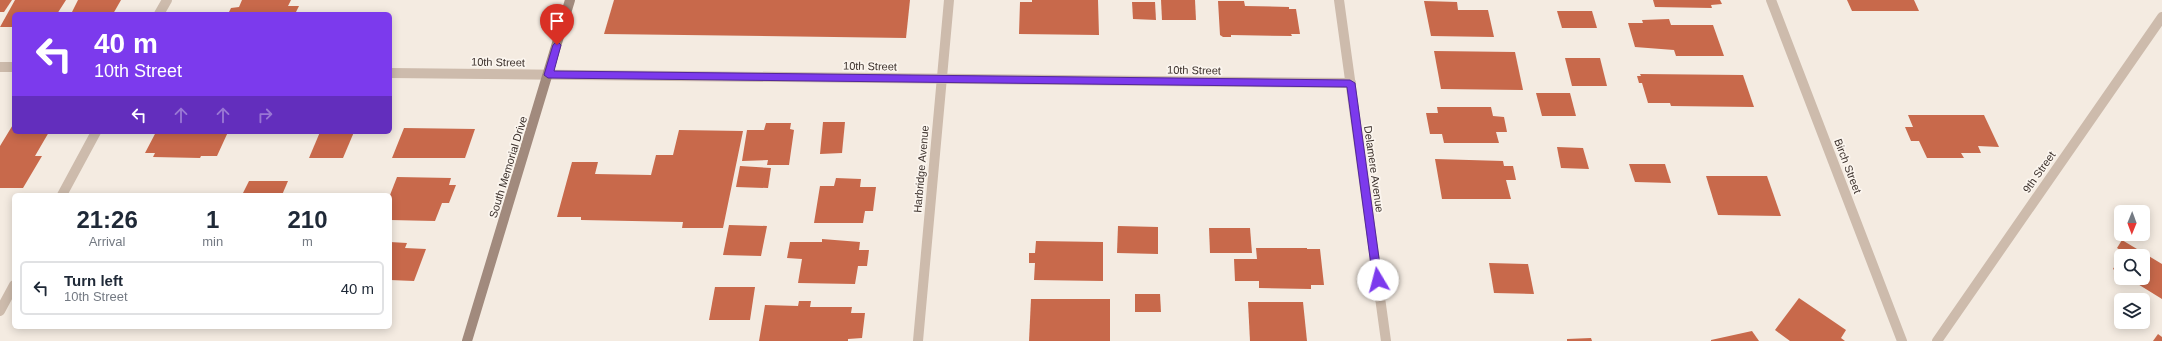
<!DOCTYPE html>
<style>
body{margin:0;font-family:Arial,sans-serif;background:#f6f6f7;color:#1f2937;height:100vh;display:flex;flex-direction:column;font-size:15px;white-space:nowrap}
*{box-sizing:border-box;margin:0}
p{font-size:13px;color:#747a83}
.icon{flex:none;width:22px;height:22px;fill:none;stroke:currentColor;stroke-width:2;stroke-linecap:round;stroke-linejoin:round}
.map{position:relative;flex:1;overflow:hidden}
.drawer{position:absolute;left:12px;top:193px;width:380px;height:136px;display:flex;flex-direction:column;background:#fff;border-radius:6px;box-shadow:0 2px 10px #0003}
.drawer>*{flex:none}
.top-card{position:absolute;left:12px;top:12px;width:380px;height:122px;border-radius:6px;box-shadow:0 2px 10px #0003;background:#7c3aed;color:#fff;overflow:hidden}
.needle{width:26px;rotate:181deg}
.buttons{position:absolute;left:2114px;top:205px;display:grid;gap:8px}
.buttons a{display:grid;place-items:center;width:36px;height:36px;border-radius:6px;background:#fff;box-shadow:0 2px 10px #0003;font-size:20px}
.pin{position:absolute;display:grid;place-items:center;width:34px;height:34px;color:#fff;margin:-41px -17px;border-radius:50% 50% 50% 0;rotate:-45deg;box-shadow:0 0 4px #0007}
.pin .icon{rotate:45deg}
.me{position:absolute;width:44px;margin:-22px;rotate:352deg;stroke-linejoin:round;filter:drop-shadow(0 0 3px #0008)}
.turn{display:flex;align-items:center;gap:14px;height:84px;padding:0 16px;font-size:18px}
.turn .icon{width:52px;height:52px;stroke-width:2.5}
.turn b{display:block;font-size:28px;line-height:34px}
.lanes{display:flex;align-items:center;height:38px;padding:0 16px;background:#0003;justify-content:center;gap:20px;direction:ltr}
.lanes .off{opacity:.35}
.eta{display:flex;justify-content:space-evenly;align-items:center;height:68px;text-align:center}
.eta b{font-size:24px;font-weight:700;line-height:28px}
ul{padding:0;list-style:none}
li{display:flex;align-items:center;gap:12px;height:54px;margin:0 8px 6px;padding:0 8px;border:2px solid #e0e1e3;border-radius:6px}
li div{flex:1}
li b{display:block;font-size:15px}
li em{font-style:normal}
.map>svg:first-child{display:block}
</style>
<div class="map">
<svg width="2162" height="341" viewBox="0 0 2162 341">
<rect width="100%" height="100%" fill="#f4ebe1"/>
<g fill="#c8694b">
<path d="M0,0h12l-8,12h-4z"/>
<path d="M15,0h51l-9,14h-43v13h-14z"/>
<path d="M78,0h43l-8,14h-42z"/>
<path d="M242,0h49l-3,6h11l-4,8h-67l3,-6 8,-1z"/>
<path d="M614,0h296l-4,38 -302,-4z"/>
<path d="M1032,0h66l1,35 -80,-1 1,-32h12z"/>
<path d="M1161,0h34l1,20h-34z"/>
<path d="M1653,0h67l2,4 -11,1 1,3 -57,-1z"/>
<path d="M1847,0h67l5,11h-67z"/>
<path d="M1218,1h26l1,5 44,1v2h7l4,25h-9l1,2 -61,-1v2h-8l-3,-2z"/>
<path d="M1424,1l33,1 1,8h30l6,27 -63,-1z"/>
<path d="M1132,2h23l1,18 -23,-1z"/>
<path d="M1557,11h35l5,17h-35z"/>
<path d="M1669,19l2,6h42l11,31h-48l-2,-6 -39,-3 -7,-24h15l-1,-3z"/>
<path d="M1434,51l81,1 8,38 -82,-1z"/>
<path d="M1565,58h35l7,28h-35z"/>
<path d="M1640,74l103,1 11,32 -83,-1 -1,-3h-22l-6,-20h-3l-2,-7h4z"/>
<path d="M1536,93h34l6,23h-34z"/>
<path d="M1437,107h54l2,9 11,1 3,15h-11l3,11h-55l-2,-9h-12l-4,-21h12z"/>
<path d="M1908,115h76l15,32 -21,-1 3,7h-20l3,5h-37l-8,-17h-8l-6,-14h8z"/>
<path d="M823,122h22l-3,31 -22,1z"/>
<path d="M14,123v9h35l-14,24h7l-19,32h-23v-42z"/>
<path d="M766,123h25l-1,6 4,1 -5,35h-22l1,-5 -26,1 5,-31h17z"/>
<path d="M404,128l71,1 -10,29h-73z"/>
<path d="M679,130l64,1 -20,97h-41l1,-6 -102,-2v-3h-24l15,-55h26l-3,12 56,1 5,-20h17z"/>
<path d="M156,132h72l-11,24h-16l-1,2 -47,-1 2,-4h-10z"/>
<path d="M320,132h34l-11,26h-34z"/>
<path d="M1557,147l26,1 6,21 -28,-1z"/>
<path d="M1435,159l68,2 1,5h9l3,14h-10l5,19h-69z"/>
<path d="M1629,164h36l6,19 -36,-1z"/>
<path d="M740,166l31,2 -3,20 -32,-1z"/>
<path d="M1706,176h61l14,40 -63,-1z"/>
<path d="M397,177l54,1 -2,7h7l-7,18h-7l-7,18 -45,-1 2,-6h-2v-19z"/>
<path d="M836,178l25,1 -1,8h16l-3,24h-8l-2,12h-49l6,-37h14z"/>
<path d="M249,181h39l-6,14h-40z"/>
<path d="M729,225l38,1 -6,30 -38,-1z"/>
<path d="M1118,226l40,1v27l-41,-1z"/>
<path d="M1209,228h41l2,25h-42z"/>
<path d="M822,239l38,3 -1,8h10l-2,16h-9l-3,18 -57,-1 4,-24 -15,-1 3,-16h32z"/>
<path d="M2122,240l40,24v35l-34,-21h15v-22h-22v18l-8,-5 10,-17 -6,-4z"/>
<path d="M1036,241l67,1v39l-69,-1 1,-17h-6v-10h6z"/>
<path d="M390,242l17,1 -2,5 21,1 -12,32 -24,-1z"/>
<path d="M1256,248h51v1h13l4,36h-13v4l-52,-1v-7h-24l-1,-22h23z"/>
<path d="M1489,263l39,1 6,30 -40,-1z"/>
<path d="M715,287h40l-5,33h-41z"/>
<path d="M1135,294h25l1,18h-26z"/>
<path d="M1799,298l47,32 -5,8 4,3h-55l-15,-11z"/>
<path d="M1031,299h79v42h-81z"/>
<path d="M799,301h12l-1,6h42l-1,6h14l-3,25 -14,1v2h-89l6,-36 33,1z"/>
<path d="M1248,302h55l4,39h-57z"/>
<path d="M1752,331l7,10h-48v-1z"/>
<path d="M2158,334l4,3v4h-9z"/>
<path d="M1591,338l1,3h-25v-2z"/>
</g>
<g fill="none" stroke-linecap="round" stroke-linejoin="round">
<g stroke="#cdbbac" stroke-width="10">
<path d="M1339,0l47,341"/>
<path d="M1771,0l131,341"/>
<path d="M159,14l8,-14"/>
<path d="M0,67h14"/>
<path d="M390,73l961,10"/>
<path d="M62,195l34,-63"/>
<path d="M0,311l14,-26"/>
<path d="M918,341l31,-341"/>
<path d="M1937,341l225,-324"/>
</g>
<path stroke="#a18a7d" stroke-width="10" d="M467,341l103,-341"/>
</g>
<path fill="#7c3aed" stroke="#51269a" d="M557,41l4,4 -7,26 796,9 5,3 27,197 -4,5 -5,-5 -26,-193 -799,-9 -4,-3 9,-30z"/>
<g text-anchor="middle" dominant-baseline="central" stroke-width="3.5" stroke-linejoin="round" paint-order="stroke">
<g font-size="11" fill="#3b302b" stroke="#fbf5ee">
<text transform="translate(498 62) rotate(1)">10th Street</text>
<text transform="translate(870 66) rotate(1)">10th Street</text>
<text transform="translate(1194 70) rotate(1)">10th Street</text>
<text transform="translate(1848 166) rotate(69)">Birch Street</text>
<text transform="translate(508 167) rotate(-73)">South Memorial Drive</text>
<text transform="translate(921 169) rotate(-85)">Harbridge Avenue</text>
<text transform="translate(1374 169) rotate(82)">Delamere Avenue</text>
<text transform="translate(2039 172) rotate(-55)">9th Street</text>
</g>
</g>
</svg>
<div class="buttons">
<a><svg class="needle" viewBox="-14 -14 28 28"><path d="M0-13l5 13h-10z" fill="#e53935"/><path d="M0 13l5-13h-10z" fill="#747a83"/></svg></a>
<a><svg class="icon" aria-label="search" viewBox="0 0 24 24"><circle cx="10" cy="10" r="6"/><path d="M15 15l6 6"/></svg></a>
<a><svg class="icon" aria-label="layers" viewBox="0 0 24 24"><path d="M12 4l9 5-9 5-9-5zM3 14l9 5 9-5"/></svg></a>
</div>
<div class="pin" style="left:557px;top:45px;background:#d93025"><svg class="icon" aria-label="arrive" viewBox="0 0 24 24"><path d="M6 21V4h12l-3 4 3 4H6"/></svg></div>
<svg class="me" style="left:1378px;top:280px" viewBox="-20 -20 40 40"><circle r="19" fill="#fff"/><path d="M0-13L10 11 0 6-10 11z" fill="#7c3aed"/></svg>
<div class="top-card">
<div class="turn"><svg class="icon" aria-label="left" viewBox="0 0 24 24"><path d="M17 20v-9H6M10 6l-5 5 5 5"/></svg><div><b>40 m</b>10th Street</div></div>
<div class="lanes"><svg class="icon" aria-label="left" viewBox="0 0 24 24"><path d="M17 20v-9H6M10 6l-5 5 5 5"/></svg><svg class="icon off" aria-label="ahead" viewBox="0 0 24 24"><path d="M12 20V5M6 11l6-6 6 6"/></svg><svg class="icon off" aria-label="ahead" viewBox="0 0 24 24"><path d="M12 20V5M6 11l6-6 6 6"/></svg><svg class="icon off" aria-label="right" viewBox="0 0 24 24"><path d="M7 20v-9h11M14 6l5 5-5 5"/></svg></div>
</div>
<section class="drawer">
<div class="eta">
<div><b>21:26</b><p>Arrival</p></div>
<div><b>1</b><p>min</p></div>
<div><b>210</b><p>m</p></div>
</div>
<ul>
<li><svg class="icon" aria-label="left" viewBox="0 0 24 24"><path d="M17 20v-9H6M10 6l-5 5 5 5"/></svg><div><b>Turn left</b><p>10th Street</p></div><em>40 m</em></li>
</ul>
</section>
</div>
